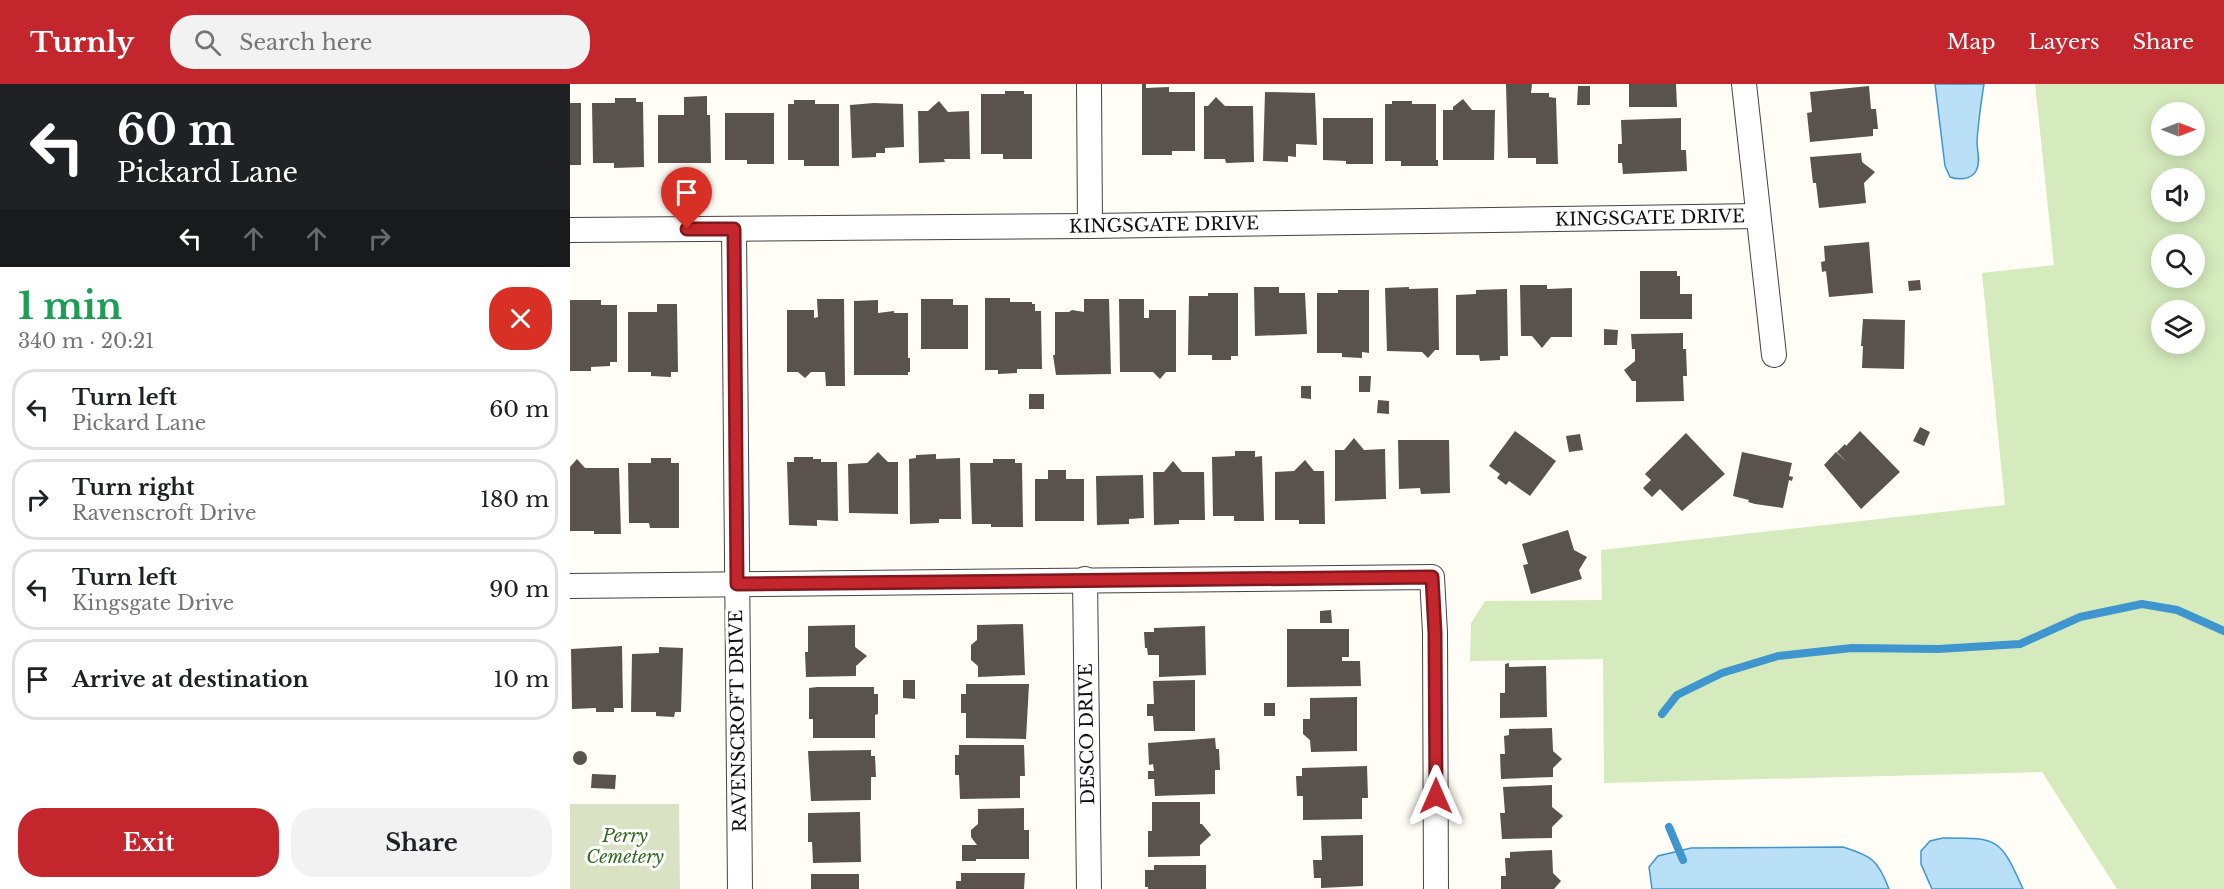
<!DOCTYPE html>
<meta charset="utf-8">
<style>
body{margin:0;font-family:"Libre Baskerville",serif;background:#f2f2f2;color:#202124;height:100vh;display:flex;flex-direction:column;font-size:22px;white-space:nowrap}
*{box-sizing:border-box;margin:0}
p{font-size:20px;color:#757577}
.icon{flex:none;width:33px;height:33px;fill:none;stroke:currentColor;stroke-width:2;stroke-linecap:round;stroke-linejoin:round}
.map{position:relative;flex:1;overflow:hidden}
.panel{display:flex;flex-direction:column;background:#fff;width:570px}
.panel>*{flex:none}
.banner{background:#202124;color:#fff;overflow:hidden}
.needle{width:39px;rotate:90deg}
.buttons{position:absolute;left:1581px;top:18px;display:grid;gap:12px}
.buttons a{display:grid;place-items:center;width:54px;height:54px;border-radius:50%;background:#fff;box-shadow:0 3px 15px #0003;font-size:30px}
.pin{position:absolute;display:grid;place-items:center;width:51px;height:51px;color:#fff;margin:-62px -26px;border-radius:50% 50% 50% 0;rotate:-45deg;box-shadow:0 0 6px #0007}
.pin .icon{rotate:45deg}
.me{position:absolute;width:66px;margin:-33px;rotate:0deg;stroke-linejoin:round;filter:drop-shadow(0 0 4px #0008)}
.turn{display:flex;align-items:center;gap:21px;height:126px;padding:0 18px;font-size:27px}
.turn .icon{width:78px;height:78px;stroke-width:2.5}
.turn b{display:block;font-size:42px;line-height:51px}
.lanes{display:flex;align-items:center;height:57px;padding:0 18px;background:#0003;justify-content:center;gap:30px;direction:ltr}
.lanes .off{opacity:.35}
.round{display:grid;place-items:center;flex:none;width:63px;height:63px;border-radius:24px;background:#f2f2f2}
.summary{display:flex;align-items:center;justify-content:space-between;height:102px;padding:0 18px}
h1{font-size:36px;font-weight:700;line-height:45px;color:#1e9e55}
.action{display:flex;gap:12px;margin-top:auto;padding:12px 18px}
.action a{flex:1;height:69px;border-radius:24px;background:#c4262e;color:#fff;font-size:24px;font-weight:700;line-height:69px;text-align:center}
.action a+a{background:#f2f2f2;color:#202124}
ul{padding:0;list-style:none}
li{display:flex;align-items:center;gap:18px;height:81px;margin:0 12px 9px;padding:0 6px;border:3px solid #e0e0e0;border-radius:24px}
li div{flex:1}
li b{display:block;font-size:22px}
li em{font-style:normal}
header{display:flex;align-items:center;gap:36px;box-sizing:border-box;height:84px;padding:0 30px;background:#c4262e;color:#fff}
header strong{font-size:28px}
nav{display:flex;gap:33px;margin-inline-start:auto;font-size:21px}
.search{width:420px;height:54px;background:#f2f2f2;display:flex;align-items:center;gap:15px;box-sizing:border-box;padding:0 21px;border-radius:24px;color:#757577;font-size:22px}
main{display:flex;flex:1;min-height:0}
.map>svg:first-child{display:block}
</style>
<header>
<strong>Turnly</strong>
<div class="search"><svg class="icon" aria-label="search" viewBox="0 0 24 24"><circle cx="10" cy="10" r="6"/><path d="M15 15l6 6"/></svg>Search here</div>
<nav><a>Map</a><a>Layers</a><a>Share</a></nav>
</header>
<main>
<section class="panel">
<div class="banner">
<div class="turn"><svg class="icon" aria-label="left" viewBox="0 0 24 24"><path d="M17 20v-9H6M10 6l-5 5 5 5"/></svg><div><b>60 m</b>Pickard Lane</div></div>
<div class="lanes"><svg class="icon" aria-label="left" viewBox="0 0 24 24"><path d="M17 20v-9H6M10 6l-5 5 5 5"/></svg><svg class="icon off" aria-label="ahead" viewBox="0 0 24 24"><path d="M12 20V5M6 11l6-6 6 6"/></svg><svg class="icon off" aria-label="ahead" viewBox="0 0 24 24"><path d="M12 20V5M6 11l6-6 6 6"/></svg><svg class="icon off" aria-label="right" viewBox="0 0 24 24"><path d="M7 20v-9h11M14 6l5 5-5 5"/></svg></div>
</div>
<div class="summary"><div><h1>1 min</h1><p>340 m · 20:21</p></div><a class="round" style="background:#d93025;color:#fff"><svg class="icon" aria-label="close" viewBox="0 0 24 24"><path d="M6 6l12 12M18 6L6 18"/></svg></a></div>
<ul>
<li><svg class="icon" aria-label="left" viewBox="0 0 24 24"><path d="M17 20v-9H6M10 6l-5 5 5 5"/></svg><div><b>Turn left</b><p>Pickard Lane</p></div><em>60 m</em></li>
<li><svg class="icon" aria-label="right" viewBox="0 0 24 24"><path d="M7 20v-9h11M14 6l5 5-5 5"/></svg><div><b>Turn right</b><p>Ravenscroft Drive</p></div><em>180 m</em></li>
<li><svg class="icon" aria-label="left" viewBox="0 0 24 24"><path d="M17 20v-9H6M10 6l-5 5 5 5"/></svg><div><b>Turn left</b><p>Kingsgate Drive</p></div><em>90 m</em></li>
<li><svg class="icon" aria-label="arrive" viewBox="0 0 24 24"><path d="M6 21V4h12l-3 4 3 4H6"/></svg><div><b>Arrive at destination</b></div><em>10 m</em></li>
</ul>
<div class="action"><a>Exit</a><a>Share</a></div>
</section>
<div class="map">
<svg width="1654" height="805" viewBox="0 0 1654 805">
<rect width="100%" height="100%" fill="#fffdf5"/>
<path fill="#d5ebbd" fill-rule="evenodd" d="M1465,0h189v805h-107l-75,-117 -438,11 -1,-124 -133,2 1,-38 14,-22 117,-1 -1,-50 404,-45 -23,-232 72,-8zM1592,28h32v34h-32zM1592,94h32v34h-32zM1592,160h32v34h-32zM1592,226h32v34h-32z"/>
<path fill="#d9e3c4" d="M0,720h109l1,85h-110z"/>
<g fill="#b9e0f7" stroke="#3f96cf" stroke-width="1.5">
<path d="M1365,0h49c-3,19 -6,38 -7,58 0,9 4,20 -1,29 -5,9 -18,9 -26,6l-5,-11z"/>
<path d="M1373,754c55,0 57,-1 80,51h-91l-11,-25v-13l9,-10z"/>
<path d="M1273,763c29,9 35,13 46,42h-237l-3,-22 9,-11 33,-8z"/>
</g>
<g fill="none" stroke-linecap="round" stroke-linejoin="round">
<g stroke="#3f96cf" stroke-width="8">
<path d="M1092,630l15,-19 45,-22 56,-17 74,-8 86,1 82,-5 60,-27 62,-13 35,6 47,21"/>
<path d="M1099,743l14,33"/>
</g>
</g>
<g fill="#5a524d">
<path d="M572,0h4v4l23,-1v5h26v59h-23v4h-30z"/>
<path d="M936,0h26l-1,9h18v4l7,1 2,66h-22v-6h-28z"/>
<path d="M1059,0h47l1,23h-48z"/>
<path d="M1008,2h12v19h-13z"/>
<path d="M1299,2l2,23h5l2,20h-5v7l-63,6 -3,-29 5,-1 -2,-20z"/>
<path d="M435,7h19v3h8v65h-29v-5h-22v-60h24z"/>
<path d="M695,8l50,1 2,52 -21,-1v13l-8,-1v6l-25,-1z"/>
<path d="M137,12v19h3l1,48h-53v-48h26v-18z"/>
<path d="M646,13l9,9h28l1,56 -28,1 -1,-4h-21v-53h4z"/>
<path d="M45,14h21v4h7l1,65 -30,1v-5h-21l-1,-60h23z"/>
<path d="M893,15l9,11h23l-1,50h-51v-50h10v-3z"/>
<path d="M224,16h21v4h24v62h-35v-6h-16v-56h6z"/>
<path d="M369,17l9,11 21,-1 1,48h-26l1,3 -26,1 -1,-52h10z"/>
<path d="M822,17h20v3h24v56h2v6h-37v-5h-16v-57h7z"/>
<rect x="0" y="19" width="11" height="62"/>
<path d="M304,19l29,1 1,43 -19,1v5h-9v4l-24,1 -2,-53z"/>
<path d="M155,29h49v51h-27v-4h-22z"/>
<path d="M753,34h50v46h-27v-3l-23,-1z"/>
<path d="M1111,34v32h5l1,21 -64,3 -1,-11h-4v-19h4l-1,-24z"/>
<path d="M1291,69l1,9 13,10 -11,11 2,20 -47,5 -3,-25h-3l-3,-26z"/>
<path d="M1299,158l4,51 -44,4 -3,-26 -4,1 -1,-10 4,-1 -1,-15z"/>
<path d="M1070,187h37v5h3v18h12v25h-52z"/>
<path d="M1350,196l1,10 -12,1 -1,-10z"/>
<path d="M950,201h27v4l25,-1v49h-21l-9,11 -10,-12h-11z"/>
<path d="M684,203h25v6h26l2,41 -52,2z"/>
<path d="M839,203v2l29,-1 1,62h-4l-7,8 -6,-6 -35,-1 -2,-63z"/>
<path d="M937,205l1,67h-8v4l-20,1 -1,-6h-23v-60l20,-1v-4z"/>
<path d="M768,206h31v63l-7,-1v6l-20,-1v-4h-25v-60h21z"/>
<path d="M638,209h30v63h-7v4h-19v-5h-24l1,-59h19z"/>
<path d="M415,214h25v4h22v2h3v7h6l1,58h-25v4l-19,1v-4h-13z"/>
<path d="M247,215h27l1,87h-19l-1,-14h-14l-6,6 -7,-6h-11v-62h27v8l4,-1z"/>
<path d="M351,215h32v6h15v44h-47z"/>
<path d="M514,215h25l2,75 -55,1 -3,-20h2v-43h14l3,-2 12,2z"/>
<path d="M549,215h25v19h5v-8h27v62h-10l-6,7 -7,-7h-33z"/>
<path d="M0,216h31v5h16v57h-7v4l-19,1v4h-21z"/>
<path d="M308,216v13l16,-2v2h14v45h2v14h-2v3h-54v-74z"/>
<path d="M87,220h20l1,68h-7v5l-20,-1v-4h-23v-60h29z"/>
<path d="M1293,235l42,1 -1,49 -42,-1 1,-22h-2z"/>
<path d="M1034,245l14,1 -1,15h-13z"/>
<path d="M1113,249v16h3l1,27h-4l1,25 -48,1v-21h-4l-8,-11 11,-9v-12h-3l-1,-15z"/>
<path d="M789,292h12l-1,16h-11z"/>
<path d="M731,302h10v13l-10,-1z"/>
<rect x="459" y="310" width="15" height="15"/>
<path d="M808,316l11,1v13l-12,-1z"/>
<path d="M1350,343l10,5 -6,14 -11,-5z"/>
<path d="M945,347l41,30 -26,35 -21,-15 -3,4 -9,-7 3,-4 -11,-8z"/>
<path d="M1290,347l40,41 -39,37 -37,-44 12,-13 12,11 -11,-11 8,-8 1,2z"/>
<path d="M1116,349l39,41 -43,37 -22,-22 -8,8 -9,-9 8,-8 -6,-6z"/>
<path d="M1010,350l3,16 -14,2 -3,-16z"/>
<path d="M784,354l10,12 21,-1 1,50 -51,2v-51h9z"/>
<path d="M828,356h51l1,53 -29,1 -1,-6 -21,1z"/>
<path d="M665,367h20v6l7,-1 2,65h-30v-5h-21l-1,-59 23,-1z"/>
<path d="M308,368l10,10h10v52l-49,-1 -1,-49 19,-1z"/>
<path d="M1172,368l50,11 -3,13 4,1 -1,4 -3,-1 -6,28 -28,-4 -7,-2 1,-2 -16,-4z"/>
<path d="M366,370v5l24,-1 1,61h-22v4l-29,1 -1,-65 7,-1v-3z"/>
<path d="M224,373h19v2h8v3h16l1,59 -21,-1v6l-28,-1 -2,-63h7z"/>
<path d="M81,374h20v5h8v65h-29l-1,-5h-20l-1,-60h23z"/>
<path d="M7,375l8,9h34l2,66h-27v-3h-24v-64z"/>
<path d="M423,375h22v4h7l1,64h-32v-3h-19l-2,-61h23z"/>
<path d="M735,376l9,11h10l1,53h-26v-4h-24v-48l19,-1z"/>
<path d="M603,377l9,11h22l1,48h-26v4l-25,1 -1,-53h11z"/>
<path d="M478,386h18v9h18v42h-49v-42h13z"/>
<path d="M573,391l1,43 -15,1v5l-32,1 -1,-49z"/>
<path d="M998,446l6,20 13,7 -8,13 3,9 -51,15 -8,-29 5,-1 -6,-20z"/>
<path d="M761,526l1,13h-12v-12z"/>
<path d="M453,540l2,51 -47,2v-11l-7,-6v-15l6,-5v-15z"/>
<path d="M285,541v22l12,9 -11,10v10l-50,1 -1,-25h3v-26z"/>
<path d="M635,542l1,49 -47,2v-22h-11l-1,-7h-2l-1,-16h10v-4z"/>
<path d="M717,545h62v28h-7v4h18l1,25 -74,1z"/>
<path d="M52,562l1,62h-9v4h-18v-4l-24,1 -1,-60z"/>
<path d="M89,563l24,1 -2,64h-6l-1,5 -18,-1v-4h-25l1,-58 27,-1z"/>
<path d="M939,579v4l37,-1 1,51 -47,1v-25h5v-29z"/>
<path d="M333,596h12v19l-12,-1z"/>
<path d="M625,596v51h-41l-1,-15h-6v-12h7l-1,-23z"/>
<path d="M396,600h63l-3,55 -60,-1v-25h-5v-19h5z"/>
<path d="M247,603h57v7h4v20l-3,1v23h-62v-19h-4v-31z"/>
<path d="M787,613v54l-46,1 -1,-12 -7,-6v-15h7v-21z"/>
<rect x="694" y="619" width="11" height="13"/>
<path d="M982,644l1,23 9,8 -9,9v9l-52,2 -1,-25h5l-1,-18 5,-1v-6z"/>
<path d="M645,654l1,11h3l1,21h-5v24l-60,2 -1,-17h-6v-8h6l-1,-7 -4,1 -1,-22z"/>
<path d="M389,661h65l1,31h-5v22l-60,1 -1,-24h-4v-20h4z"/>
<path d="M301,666v6h4l1,21h-5v23l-60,1 -3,-50z"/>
<circle cx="10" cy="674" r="7"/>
<path d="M797,682l1,32h-6v21l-59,1v-24h-6l-1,-20h6v-8z"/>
<path d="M22,690l24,1 -1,14 -24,-1z"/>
<path d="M982,701v22l11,9 -11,11v11l-50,1 -2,-26h5l-2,-26z"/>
<path d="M582,718h48v22h2l9,11 -11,10v11l-52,1v-26h4z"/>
<path d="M454,724v22h5v29h-53v2h-14v-16h15l-6,-8v-7l7,-6v-15z"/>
<path d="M290,728l1,50 -48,1 -1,-21h-4v-29z"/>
<path d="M793,751v51l-42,2v-10h-7l-1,-18h9l-1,-24z"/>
<path d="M982,766l1,23 8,8 -7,8h-53v-13h5l-1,-18h5v-6z"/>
<path d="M584,781h52v24h-58v-2h-3v-17h9z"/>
<path d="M391,789h64l-1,16h-68v-8h5z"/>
<rect x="241" y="790" width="48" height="15"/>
</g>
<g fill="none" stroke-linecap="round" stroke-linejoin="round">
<defs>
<g id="minor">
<path d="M519,0l1,142"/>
<path d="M1174,0l30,271"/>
<path d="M164,145l6,660"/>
<path d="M0,146l520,-4 668,-10"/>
<path d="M515,495l4,310"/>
<path d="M0,502l862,-9 3,56 1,256"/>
</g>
</defs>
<use href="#minor" stroke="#444" stroke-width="26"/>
<use href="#minor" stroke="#fff" stroke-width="24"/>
</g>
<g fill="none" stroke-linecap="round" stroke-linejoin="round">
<defs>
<path id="route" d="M117,145h47l3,355 695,-7 3,56 1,163"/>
</defs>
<use href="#route" stroke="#7f191e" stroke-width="15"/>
<use href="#route" stroke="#c4262e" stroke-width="10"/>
</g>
<g text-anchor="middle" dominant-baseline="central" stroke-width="6" stroke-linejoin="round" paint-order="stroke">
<g font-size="18" fill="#111" stroke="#fff">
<text transform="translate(1080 134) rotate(-1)">KINGSGATE DRIVE</text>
<text transform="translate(594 141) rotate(-1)">KINGSGATE DRIVE</text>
<text transform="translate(168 637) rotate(-91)">RAVENSCROFT DRIVE</text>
<text transform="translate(517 650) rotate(-91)">DESCO DRIVE</text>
</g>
<g font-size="18" font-style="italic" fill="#2f6b1f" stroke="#fff">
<text x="55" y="752">Perry<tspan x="55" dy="21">Cemetery</tspan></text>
</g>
</g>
</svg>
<div class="buttons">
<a><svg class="needle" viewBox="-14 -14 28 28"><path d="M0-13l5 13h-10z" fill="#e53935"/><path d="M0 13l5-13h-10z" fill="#757577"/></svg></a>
<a><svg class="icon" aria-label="sound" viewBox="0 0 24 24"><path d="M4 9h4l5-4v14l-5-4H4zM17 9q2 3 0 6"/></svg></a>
<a><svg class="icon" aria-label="search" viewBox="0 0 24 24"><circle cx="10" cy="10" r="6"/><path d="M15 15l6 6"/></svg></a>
<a><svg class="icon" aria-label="layers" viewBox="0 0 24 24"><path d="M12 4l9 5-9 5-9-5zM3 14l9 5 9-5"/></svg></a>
</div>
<div class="pin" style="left:117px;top:145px;background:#d93025"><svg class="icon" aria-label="arrive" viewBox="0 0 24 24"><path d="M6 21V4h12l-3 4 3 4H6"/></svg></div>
<svg class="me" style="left:866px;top:712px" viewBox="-20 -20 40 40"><path d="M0-17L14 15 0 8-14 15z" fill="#c4262e" stroke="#fff" stroke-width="4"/></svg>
</div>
</main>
